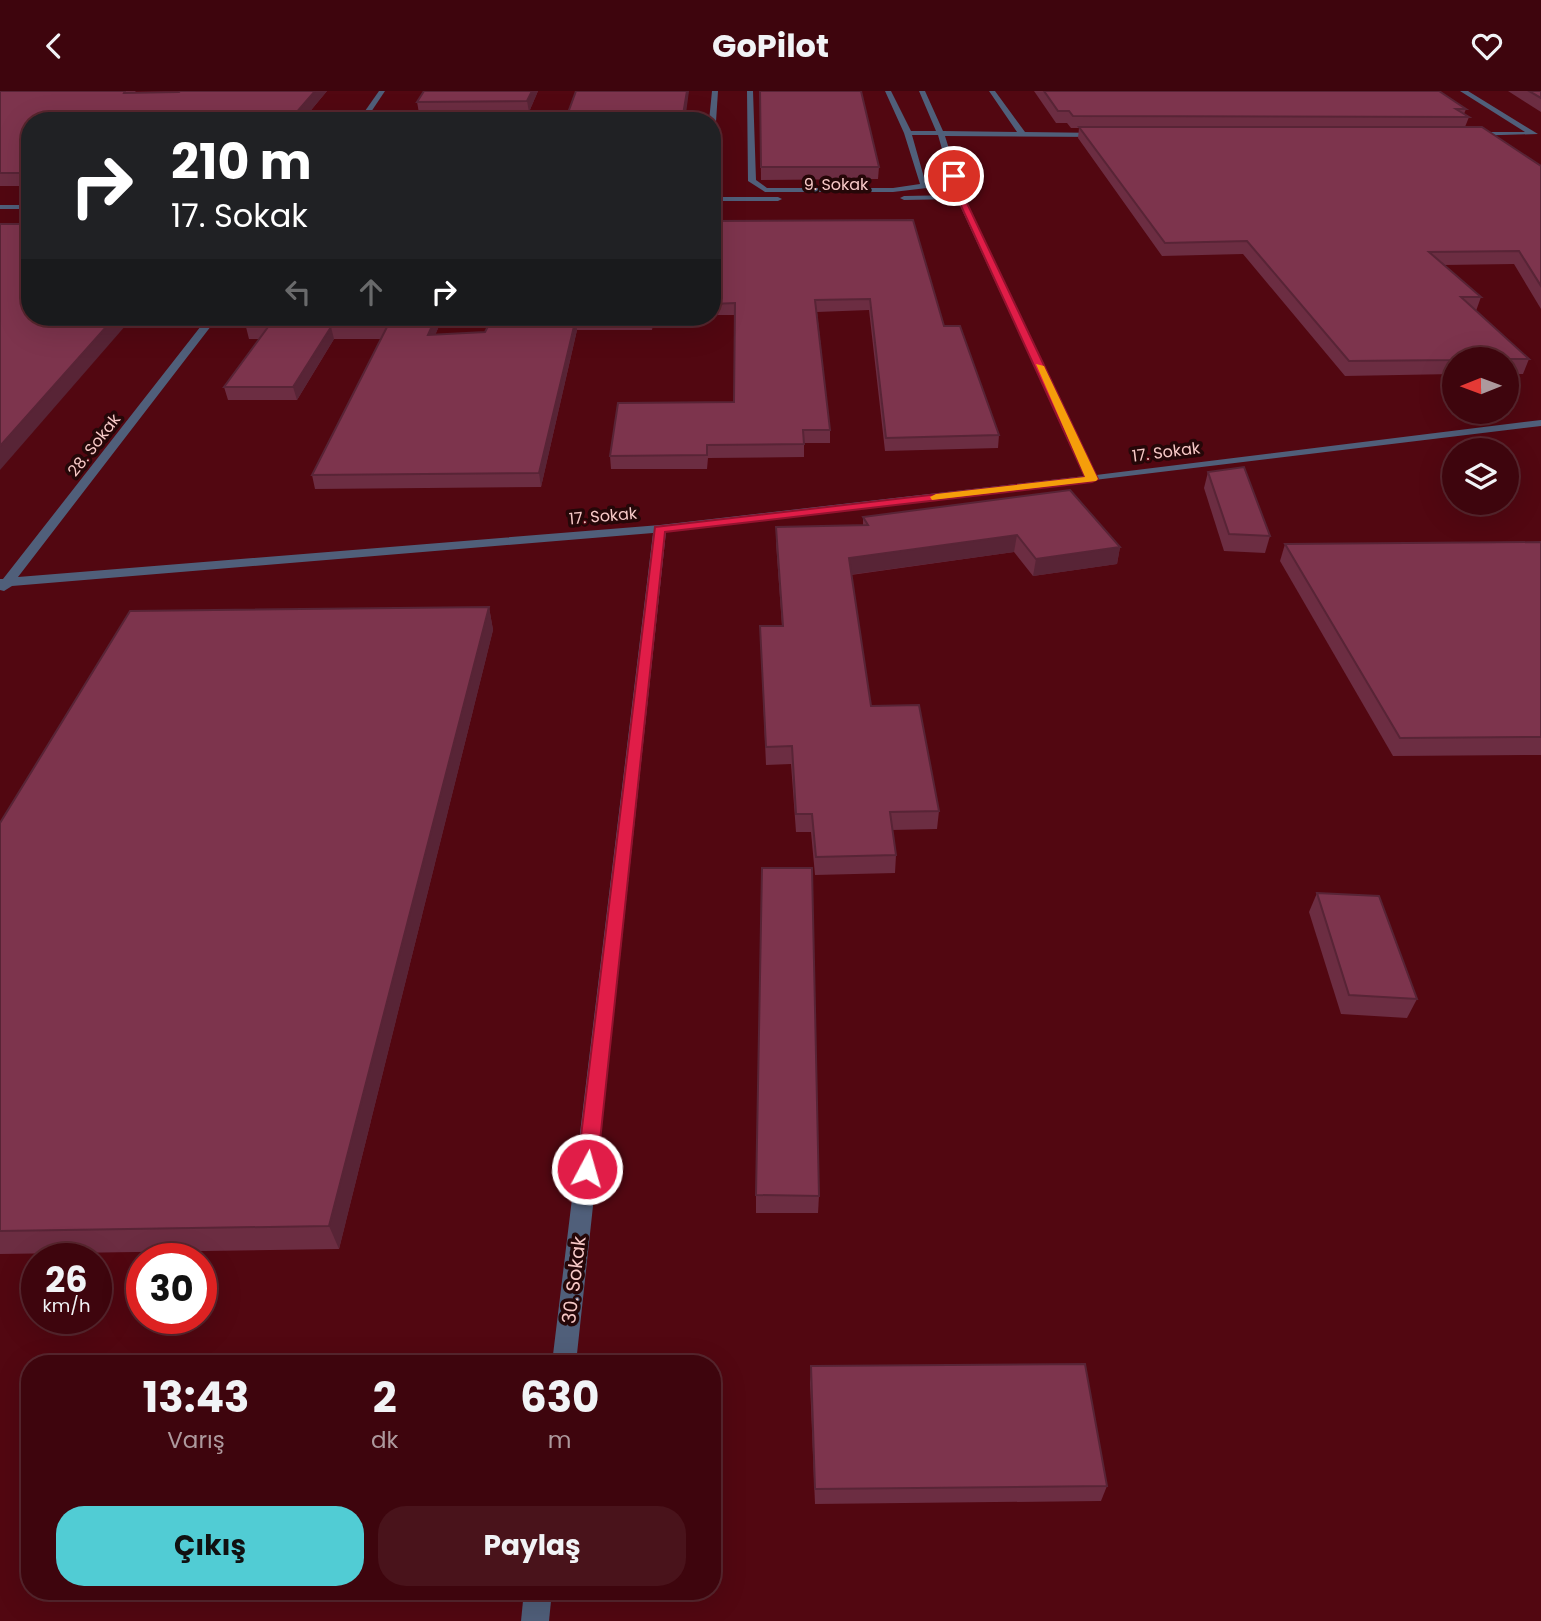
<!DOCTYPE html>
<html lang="tr">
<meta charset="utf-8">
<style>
body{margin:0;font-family:Poppins,sans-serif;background:#49131b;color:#f1f3f6;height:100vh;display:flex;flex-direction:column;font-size:26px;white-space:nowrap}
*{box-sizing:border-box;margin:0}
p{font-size:23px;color:#ad999d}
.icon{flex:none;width:38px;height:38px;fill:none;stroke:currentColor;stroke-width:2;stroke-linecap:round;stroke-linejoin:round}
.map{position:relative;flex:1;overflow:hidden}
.details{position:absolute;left:21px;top:1264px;width:700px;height:245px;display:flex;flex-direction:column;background:#3e050d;border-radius:28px;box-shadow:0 7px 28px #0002,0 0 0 2px #57262e}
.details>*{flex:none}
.guide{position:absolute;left:21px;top:21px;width:700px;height:214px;border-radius:28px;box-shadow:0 7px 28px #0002,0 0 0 2px #57262e;background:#202124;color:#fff;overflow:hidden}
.needle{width:46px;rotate:269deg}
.controls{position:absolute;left:1442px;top:256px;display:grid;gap:14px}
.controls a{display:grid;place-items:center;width:77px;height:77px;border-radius:50%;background:#3e050d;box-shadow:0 7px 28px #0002,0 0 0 2px #57262e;font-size:35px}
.speed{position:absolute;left:21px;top:1152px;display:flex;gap:14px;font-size:35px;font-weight:700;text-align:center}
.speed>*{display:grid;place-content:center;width:91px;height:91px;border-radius:50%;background:#3e050d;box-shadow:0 7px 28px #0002,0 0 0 2px #57262e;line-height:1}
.speed small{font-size:18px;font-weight:400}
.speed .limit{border:10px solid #d22;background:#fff;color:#111}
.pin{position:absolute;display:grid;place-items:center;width:60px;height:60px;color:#fff;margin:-30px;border:4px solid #fff;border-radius:50%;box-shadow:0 2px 7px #0007}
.me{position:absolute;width:77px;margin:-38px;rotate:6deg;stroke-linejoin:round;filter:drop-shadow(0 0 5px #0008)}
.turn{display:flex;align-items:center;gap:24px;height:147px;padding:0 35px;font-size:32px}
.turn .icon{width:91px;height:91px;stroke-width:2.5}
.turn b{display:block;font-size:49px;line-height:60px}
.lanes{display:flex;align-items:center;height:66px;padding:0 35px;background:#0003;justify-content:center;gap:35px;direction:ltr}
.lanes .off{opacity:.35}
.eta{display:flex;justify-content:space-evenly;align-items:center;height:119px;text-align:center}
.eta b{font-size:42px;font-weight:700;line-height:49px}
.action{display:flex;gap:14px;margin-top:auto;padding:14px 35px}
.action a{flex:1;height:80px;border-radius:28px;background:#51ccd4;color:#111;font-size:28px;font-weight:700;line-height:80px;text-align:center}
.action a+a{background:#49131b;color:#f1f3f6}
header{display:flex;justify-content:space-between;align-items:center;height:91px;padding:0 35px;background:#3e050d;font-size:32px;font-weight:700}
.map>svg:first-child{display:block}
</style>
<header><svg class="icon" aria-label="back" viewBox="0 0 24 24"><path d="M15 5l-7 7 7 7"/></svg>GoPilot<svg class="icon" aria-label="heart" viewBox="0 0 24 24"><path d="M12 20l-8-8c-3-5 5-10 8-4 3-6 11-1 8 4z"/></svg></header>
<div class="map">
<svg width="1541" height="1530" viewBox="0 0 1541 1530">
<rect width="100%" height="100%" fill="#520711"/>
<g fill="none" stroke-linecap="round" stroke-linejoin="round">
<g fill="#505f7a" fill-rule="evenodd">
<path d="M379,0h6l-20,30h-7z"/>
<path d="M712,0h6l-2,31 -4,2v-3h-3z"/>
<path d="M747,0h6l3,89 11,8h126l27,-4 -16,-51 -19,-42h6l20,40h25l-17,-40h6l18,40 74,1 -28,-41h6l30,41 78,1 -3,4 -155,-1 19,61 132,278 445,-55v6l-875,106 -90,831h-24l101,-830 -641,53 -8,5 -4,-1v-11h3l205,-262h10l-200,260 642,-52 425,-49 -128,-277 -53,1 -4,-2 4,-2 51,-1 -17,-60h-26l15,53 -34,4h-128l-17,-11z"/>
<path d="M1460,0h8l70,43 -70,2 3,-4h54z"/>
<path d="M712,106h66l4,2 -4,2h-66z"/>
<rect x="0" y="114" width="30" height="4"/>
<path d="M524,1500h28l-3,30h-28z"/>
</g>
</g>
<g fill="#6c2d42">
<path d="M0,0h136l-1,1 192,-1 -25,30h-272v65h-30z"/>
<path d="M538,0l-9,21 -110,1 -2,-11z"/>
<path d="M760,0l119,76 -1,12 -117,1z"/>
<path d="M1034,0h405l27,18 -2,5 5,3 -4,10 76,39v143l-27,-45 -70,1 37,32 -5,14 53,48 -6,15h-16v-15h-53v15l-109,2 -102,-122 -81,2 -84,-118 1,-10h-8l-4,-5h-11z"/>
<path d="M1508,0h33v21z"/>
<path d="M712,130l232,105 55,109 -1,13 -113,3 -16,-141 -52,2 13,118v13h-26v14l-96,1 -1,11h-96l-1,-13 124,-54 1,-87h-23z"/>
<path d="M253,226h190l-8,18 50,-3 8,-15h175h-14l-2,13h-75l-36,157 -226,2 -3,-14 69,-136h-47l-37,61h-69l-4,-13 35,-48h-10l-3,-12z"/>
<path d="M1208,381l62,64 -5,17 -41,-2 -20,-63z"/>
<path d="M863,426l257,30 -3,17 -84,12 -19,-24 -163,23 20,131 68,105 -2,18 -45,1 4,25 -1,18 -80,2 -4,-43h-15l-5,-68 -25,1 -6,-139h22l-6,-83v-16l87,-2z"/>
<path d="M1541,451v213l-148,1 -113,-195 5,-17z"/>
<path d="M489,516l4,23 -154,619 -339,5v-431z"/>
<path d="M1317,802l100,106 -10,19 -66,-4 -32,-102z"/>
<path d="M756,1104l63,1 -1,17h-62z"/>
<path d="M811,1275l296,120 -6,15 -286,3 -5,-121z"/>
</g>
<g fill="#582436">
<path d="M315,0h12l-25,30h-13z"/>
<path d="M532,0h6l-9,21 -2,-11z"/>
<path d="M687,0h2l-4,30h-3z"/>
<path d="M115,226h18l-133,153v-24z"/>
<path d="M436,226h7l-13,30 -2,-12z"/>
<path d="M651,226h3l-2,13z"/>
<path d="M576,227l1,12 -36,157 -2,-14z"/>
<path d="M331,236l3,12 -37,61 -4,-13z"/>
<path d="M1017,444l-3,17 -166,23 1,-17z"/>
<path d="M1120,456l-3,17 -84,12 3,-17z"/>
<path d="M489,516l4,23 -154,619 -10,-23z"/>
</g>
<g fill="#7d344d" stroke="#582436" stroke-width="2">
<path d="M0,0h125l-1,2 55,-1 1,-1h135l-26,30h-259v52h-30z"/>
<path d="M424,0h108l-5,10 -110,1z"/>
<path d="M576,0h111l-5,30h-117z"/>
<path d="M760,0h101l18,76h-118z"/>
<path d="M1044,0h395l27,18h-10l13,8 -396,-1 -4,-5h-11z"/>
<path d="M1529,0h12v7z"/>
<path d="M1079,36h403l59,39v120l-22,-35 -90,1 52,45h-20l68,62h-75v1l-105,1 -102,-120 -82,2z"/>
<path d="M913,129l31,106h16l39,109 -113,3 -16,-139 -55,1 15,130h-27l1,14 -97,1v10l-97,1 8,-53 116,-1 1,-99 -23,1v-83z"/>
<path d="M0,133h30v93h85l-115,129z"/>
<path d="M253,226h183l-8,18 57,-3 8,-15h158v1h-75l-37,155 -227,2 75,-148h-56l-38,60h-69l44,-60h-22z"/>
<path d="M1244,376l26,69 -41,-2 -21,-62z"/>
<path d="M1070,399l50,57 -84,12 -19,-24 -168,23 22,148 48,-1 20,106 -49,1 6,43 -80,2 -4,-43h-16l-4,-68 -26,1 -6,-121h23l-7,-99 92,-2 -5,-8z"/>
<path d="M1541,451v195l-141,1 -115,-194z"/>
<path d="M489,516l-160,619 -329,5v-408l130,-212z"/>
<path d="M762,777h50l7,328 -63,-1z"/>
<path d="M1317,802l62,3 38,103 -68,-4z"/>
<path d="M1085,1273l22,122 -292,3 -4,-123z"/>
</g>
<path fill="#e11d48" stroke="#92132f" stroke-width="2" d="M954,83l3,2 7,21 134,282 -6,3 -427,50 -68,637 -3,6 -7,2 -7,-2 -3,-6 78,-642 430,-50 -128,-280 -7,-21z"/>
<path fill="#f59e0b" d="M1036,273l8,2 54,113 -2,2 -164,19 -2,-3 6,-3 149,-17z"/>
<g text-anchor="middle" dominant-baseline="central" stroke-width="7" stroke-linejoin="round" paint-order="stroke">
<g font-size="16" fill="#f7c9c7" stroke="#250708">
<text x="836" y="93">9. Sokak</text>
<text transform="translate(94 354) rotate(-52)">28. Sokak</text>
<text transform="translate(1166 361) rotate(-7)">17. Sokak</text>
<text transform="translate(603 425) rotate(-5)">17. Sokak</text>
</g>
<g font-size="19" fill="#f7c9c7" stroke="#250708">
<text transform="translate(574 1189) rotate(-83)">30. Sokak</text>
</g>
</g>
</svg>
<div class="controls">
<a><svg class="needle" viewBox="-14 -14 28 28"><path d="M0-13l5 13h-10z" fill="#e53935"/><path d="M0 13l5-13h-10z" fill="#ad999d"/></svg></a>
<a><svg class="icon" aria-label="layers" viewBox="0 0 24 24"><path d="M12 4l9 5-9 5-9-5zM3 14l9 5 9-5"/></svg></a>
</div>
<div class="speed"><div>26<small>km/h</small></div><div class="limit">30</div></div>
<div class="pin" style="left:954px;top:85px;background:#d93025"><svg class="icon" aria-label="arrive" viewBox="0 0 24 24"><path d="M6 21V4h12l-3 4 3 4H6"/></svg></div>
<svg class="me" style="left:587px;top:1078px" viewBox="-20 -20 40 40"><circle r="17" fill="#e11d48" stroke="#fff" stroke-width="3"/><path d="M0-11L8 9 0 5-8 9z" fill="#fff"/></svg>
<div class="guide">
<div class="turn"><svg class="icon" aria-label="right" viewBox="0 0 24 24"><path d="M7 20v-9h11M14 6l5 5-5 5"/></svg><div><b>210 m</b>17. Sokak</div></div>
<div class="lanes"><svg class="icon off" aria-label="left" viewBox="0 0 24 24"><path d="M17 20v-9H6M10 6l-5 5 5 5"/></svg><svg class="icon off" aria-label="ahead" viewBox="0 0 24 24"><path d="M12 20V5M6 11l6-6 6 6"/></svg><svg class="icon" aria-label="right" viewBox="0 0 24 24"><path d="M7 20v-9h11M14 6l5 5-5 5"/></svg></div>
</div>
<section class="details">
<div class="eta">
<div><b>13:43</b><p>Varış</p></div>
<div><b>2</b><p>dk</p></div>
<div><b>630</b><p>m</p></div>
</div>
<div class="action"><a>Çıkış</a><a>Paylaş</a></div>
</section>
</div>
